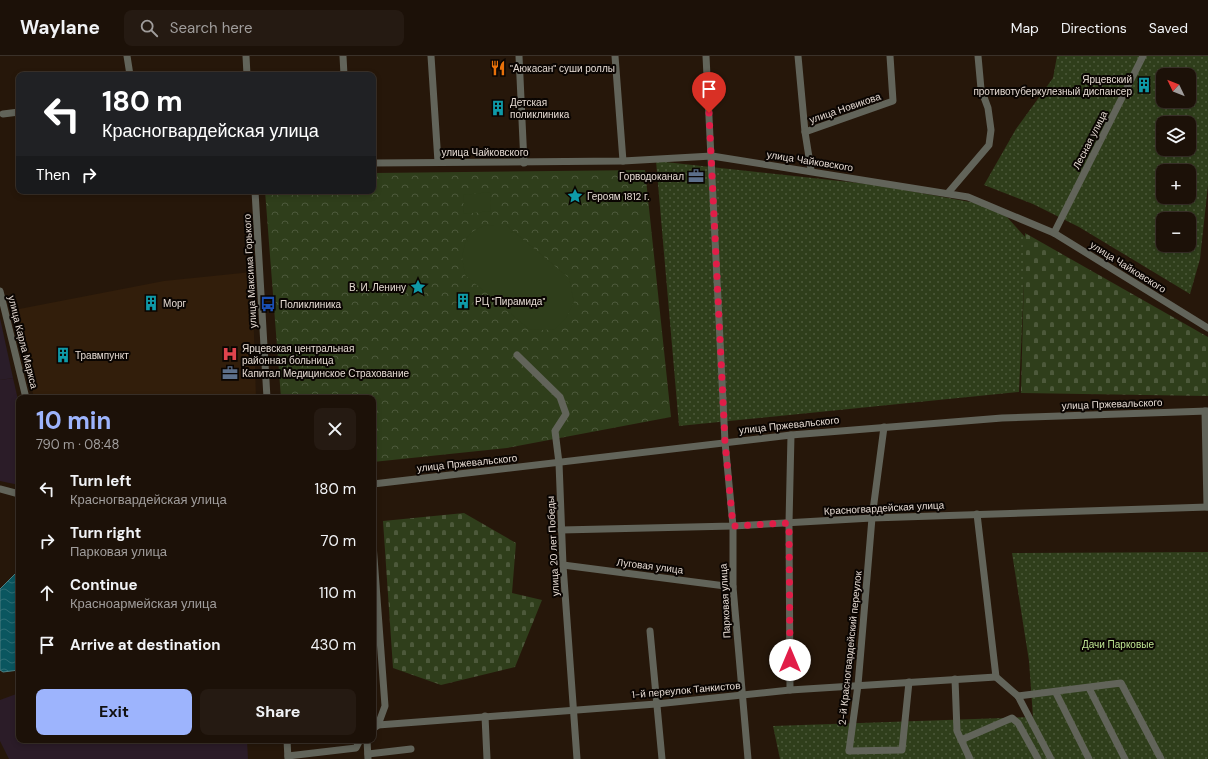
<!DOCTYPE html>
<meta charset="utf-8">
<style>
body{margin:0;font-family:"DM Sans",sans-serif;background:#251a12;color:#f1f3f6;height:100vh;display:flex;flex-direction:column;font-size:15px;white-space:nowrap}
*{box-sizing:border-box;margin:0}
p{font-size:13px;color:#a09d9c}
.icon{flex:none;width:22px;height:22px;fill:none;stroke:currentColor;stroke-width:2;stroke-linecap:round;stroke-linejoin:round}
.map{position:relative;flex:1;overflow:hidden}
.drawer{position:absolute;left:16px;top:339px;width:360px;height:348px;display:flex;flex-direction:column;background:#1c1108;border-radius:8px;box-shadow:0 2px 6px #0003,0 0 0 1px #3a3129}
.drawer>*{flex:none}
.hud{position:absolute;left:16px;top:16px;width:360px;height:122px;border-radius:8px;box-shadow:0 2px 6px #0003,0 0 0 1px #3a3129;background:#202124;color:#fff;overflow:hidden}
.needle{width:26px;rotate:313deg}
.controls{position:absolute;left:1156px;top:12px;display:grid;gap:8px}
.controls a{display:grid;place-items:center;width:40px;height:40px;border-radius:8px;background:#1c1108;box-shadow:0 2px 6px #0003,0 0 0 1px #3a3129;font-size:20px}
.pin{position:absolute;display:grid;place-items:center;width:34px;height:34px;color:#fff;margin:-41px -17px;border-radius:50% 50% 50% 0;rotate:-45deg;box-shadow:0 0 4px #0007}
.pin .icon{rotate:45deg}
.me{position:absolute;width:44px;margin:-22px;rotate:0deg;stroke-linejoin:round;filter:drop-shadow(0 0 3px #0008)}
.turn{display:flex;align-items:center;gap:14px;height:84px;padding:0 20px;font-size:18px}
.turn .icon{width:52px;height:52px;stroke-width:2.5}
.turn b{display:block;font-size:28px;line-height:34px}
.then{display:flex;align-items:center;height:38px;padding:0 20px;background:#0003;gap:8px;font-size:15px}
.round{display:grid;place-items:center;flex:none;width:42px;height:42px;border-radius:8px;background:#251a12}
.headline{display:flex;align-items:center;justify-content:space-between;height:68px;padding:0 20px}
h1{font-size:24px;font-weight:700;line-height:30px;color:#9db4fd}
.cta{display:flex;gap:8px;margin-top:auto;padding:8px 20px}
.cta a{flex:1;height:46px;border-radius:8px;background:#9db4fd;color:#111;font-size:16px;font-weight:700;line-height:46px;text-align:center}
.cta a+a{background:#251a12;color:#f1f3f6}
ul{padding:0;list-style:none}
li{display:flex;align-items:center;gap:12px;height:52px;padding:0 20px}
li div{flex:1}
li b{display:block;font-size:15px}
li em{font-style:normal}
header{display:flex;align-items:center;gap:24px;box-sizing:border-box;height:56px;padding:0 20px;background:#1c1108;border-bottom:1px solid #3a3129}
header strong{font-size:19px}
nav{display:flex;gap:22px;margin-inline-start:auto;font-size:14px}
.search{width:280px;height:36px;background:#251a12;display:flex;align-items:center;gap:10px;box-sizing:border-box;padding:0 14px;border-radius:8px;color:#a09d9c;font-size:15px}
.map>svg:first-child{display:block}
</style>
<header>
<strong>Waylane</strong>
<div class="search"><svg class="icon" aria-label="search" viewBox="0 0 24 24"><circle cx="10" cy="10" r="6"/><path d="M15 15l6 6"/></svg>Search here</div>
<nav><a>Map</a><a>Directions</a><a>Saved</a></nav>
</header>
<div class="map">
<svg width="1208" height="703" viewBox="0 0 1208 703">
<defs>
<pattern id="grass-dots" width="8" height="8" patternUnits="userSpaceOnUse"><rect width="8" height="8" fill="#2f3e1b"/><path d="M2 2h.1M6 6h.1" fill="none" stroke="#4d593b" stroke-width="1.8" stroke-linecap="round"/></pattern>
<pattern id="cemetery-stones" width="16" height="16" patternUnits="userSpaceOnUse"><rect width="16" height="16" fill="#2f3e1b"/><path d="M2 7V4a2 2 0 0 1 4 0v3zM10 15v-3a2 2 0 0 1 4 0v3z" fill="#4d593b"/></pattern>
<pattern id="park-crowns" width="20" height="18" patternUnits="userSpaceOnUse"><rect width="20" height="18" fill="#2f3e1b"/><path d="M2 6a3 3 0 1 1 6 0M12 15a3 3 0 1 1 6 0" fill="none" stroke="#4d593b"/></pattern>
<pattern id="water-waves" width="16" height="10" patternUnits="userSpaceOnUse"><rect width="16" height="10" fill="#0a565f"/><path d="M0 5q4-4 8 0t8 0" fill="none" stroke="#2e6e75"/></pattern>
</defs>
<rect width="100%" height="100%" fill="#26170a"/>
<path fill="#321e0b" d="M252,216l4,126h-222l-20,-88 150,-29z"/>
<g fill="#2b1c28">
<path d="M13,322l6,26v81l-19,-4v-101z"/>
<path d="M19,637v47h228l1,19h-239l-9,-18v-41z"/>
</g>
<path fill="#2a1d29" d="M0,262l13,60 -13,2z"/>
<g fill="url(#grass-dots)" fill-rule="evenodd">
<path d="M1057,0h151v129l-8,74 -10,35 -111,-67 -46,-23 -49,-19 32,-56 37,-51zM1163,19h26v26h-26zM1163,67h26v26h-26zM1163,115h26v26h-26zM1163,163h26v26h-26z"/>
<path d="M656,105l221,24 121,22 28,31 -7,154 -340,34z"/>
<path d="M1208,496v207h-428l-7,-33 260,-9 -4,-56 -17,-108z"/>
</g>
<g fill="url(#cemetery-stones)">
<path d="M1025,177l183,104v59l-187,-3z"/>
<path d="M464,457l52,30 -4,50 30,7 -27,67 -74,18 -48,-17 -10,-147z"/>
</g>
<path fill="url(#park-crowns)" d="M645,114l26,247 -164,31 -134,14v-64h-92l-16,-207h108v-18z"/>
<g fill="#2f3e1b">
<path d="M490,136l1,19 -27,3 -1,-19z"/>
<path d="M494,169h12l63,53 5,24 -8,16 -11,11 -11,1 -15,-1 -64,-54 -3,-18 4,-18 6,-7 11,-6z"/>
</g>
<path fill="url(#water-waves)" stroke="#4c7e82" d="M19,514v100l-16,2 -3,-2v-81z"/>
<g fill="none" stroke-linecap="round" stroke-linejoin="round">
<g stroke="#62645a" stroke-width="7">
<path d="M127,0l3,19"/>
<path d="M246,0l1,19"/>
<path d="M343,0l1,19"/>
<path d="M431,0l7,106"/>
<path d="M519,0l5,107"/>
<path d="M615,0l8,105"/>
<path d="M706,0l19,386 8,84v61l15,172"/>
<path d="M798,0l7,76 6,38"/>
<path d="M3,58l16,-2"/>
<path d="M805,76l88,-31 -3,-45"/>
<path d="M373,107l250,-2 89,-5 256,41 86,36 154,95"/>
<path d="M255,135l12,207"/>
<path d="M948,137l41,-48 2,-15 -3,-22 -7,-19 -3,-33"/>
<path d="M1054,177l89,-177"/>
<path d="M0,235l26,107"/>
<path d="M517,299l43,42 6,17 -11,17 4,32 4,102 14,194"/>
<path d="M1205,355l2,96"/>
<path d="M884,371l-12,91 -14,167 -9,66 53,-1 7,-68"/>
<path d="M373,428l418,-49 211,-17 206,-7"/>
<path d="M0,433l19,5"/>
<path d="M977,458l19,163 22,19 33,63"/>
<path d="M561,474l172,-4 139,-8 336,-11"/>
<path d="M373,488l12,162 -7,19 -5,4"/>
<path d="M563,509l170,22"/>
<path d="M650,575l12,128"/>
<path d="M955,623l2,52 13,28"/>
<path d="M1089,632l36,71"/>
<path d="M790,634l-1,-167 2,-88"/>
<path d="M1056,637l33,66"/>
<path d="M1018,640l103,-13 40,76"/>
<path d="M485,660l2,43"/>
<path d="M378,669l278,-21 134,-14 206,-13"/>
<path d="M287,684l1,19"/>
<path d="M367,684l1,19"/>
<path d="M961,684l51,-22 6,5 20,36"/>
<path d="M368,698l43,-5"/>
<path d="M288,700l68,-8 4,-8"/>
</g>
</g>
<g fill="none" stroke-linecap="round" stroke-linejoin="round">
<path stroke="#e11d48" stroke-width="7" stroke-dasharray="0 12.6" d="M709,57l16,329 8,84 56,-3 1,137"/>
</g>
<defs>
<symbol id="restaurant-bare" viewBox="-9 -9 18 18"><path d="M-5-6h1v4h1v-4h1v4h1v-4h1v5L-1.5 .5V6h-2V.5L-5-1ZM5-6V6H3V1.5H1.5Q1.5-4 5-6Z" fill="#e8710a" stroke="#0a0502" stroke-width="2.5" paint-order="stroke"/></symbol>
<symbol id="building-bare" viewBox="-9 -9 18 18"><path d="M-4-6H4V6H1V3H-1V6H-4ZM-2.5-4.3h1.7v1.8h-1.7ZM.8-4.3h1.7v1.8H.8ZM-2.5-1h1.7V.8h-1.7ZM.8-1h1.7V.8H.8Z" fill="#0f9aa8" stroke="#0a0502" stroke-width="2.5" paint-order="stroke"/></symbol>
<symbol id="office-bare" viewBox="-9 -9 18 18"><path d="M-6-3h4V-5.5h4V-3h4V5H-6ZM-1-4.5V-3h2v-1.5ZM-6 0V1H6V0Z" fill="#5c6f8a" stroke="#0a0502" stroke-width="2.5" paint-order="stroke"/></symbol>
<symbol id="sight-bare" viewBox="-9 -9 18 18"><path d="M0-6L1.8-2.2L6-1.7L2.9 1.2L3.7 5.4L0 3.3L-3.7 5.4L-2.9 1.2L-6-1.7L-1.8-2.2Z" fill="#0f9aa8" stroke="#0a0502" stroke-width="2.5" paint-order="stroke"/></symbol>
<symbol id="bus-bare" viewBox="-9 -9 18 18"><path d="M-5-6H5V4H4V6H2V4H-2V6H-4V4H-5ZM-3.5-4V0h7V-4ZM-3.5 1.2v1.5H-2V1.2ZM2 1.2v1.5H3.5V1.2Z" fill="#1a4fb4" stroke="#0a0502" stroke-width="2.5" paint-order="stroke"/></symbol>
<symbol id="hospital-bare" viewBox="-9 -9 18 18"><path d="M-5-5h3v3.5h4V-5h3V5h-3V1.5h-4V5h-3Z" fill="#e0444e" stroke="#0a0502" stroke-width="2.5" paint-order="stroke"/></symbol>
</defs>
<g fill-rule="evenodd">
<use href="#restaurant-bare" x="487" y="1" width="22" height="22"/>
<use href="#building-bare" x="1133" y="18" width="22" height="22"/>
<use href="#building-bare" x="487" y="41" width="22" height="22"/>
<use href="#office-bare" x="685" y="109" width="22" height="22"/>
<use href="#sight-bare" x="564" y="129" width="22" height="22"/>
<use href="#sight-bare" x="407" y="220" width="22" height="22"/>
<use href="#building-bare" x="452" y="234" width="22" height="22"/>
<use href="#building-bare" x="140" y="236" width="22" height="22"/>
<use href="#bus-bare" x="257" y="237" width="22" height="22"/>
<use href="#hospital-bare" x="219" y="287" width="22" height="22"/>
<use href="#building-bare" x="52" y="288" width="22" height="22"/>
<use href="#office-bare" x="219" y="306" width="22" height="22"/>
</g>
<g text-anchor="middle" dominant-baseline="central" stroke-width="4" stroke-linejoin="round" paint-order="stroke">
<g font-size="10" fill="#e6dbd3" stroke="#0a0502" text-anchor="start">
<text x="510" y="12">"Аюкасан" суши роллы</text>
<text x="1132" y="23" text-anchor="end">Ярцевский<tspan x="1132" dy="12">противотуберкулезный диспансер</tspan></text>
<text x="510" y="46">Детская<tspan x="510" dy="12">поликлиника</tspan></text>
<text x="684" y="120" text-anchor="end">Горводоканал</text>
<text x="587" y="140">Героям 1812 г.</text>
<text x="406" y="231" text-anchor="end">В. И. Ленину</text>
<text x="475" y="245">РЦ "Пирамида"</text>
<text x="163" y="247">Морг</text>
<text x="280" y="248">Поликлиника</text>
<text x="242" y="292">Ярцевская центральная<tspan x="242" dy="12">районная больница</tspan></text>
<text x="75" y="299">Травмпункт</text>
<text x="242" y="317">Капитал Медицинское Страхование</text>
</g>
<g font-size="10" fill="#e6dbd3" stroke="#0a0502">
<text transform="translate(845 52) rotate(-19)">улица Новикова</text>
<text transform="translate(1090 84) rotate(-63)">Лесная улица</text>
<text x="485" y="96">улица Чайковского</text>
<text transform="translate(810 105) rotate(9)">улица Чайковского</text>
<text transform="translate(1128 211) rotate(32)">улица Чайковского</text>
<text transform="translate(250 215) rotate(-93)">улица Максима Горького</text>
<text transform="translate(23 286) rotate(76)">улица Карла Маркса</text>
<text transform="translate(1112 348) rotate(-2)">улица Пржевальского</text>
<text transform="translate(789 369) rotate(-6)">улица Пржевальского</text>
<text transform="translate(467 407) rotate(-6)">улица Пржевальского</text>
<text transform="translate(884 452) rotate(-3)">Красногвардейская улица</text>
<text transform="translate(553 490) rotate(-93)">улица 20 лет Победы</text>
<text transform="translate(650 510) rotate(7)">Луговая улица</text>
<text transform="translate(725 545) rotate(-93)">Парковая улица</text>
<text transform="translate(850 592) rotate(-84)">2-й Красногвардейский переулок</text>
<text transform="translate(686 634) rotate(-5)">1-й переулок Танкистов</text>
</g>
<g font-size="10" fill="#bee492" stroke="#0a0502">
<text x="1118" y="588">Дачи Парковые</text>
</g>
</g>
</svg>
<div class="controls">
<a><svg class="needle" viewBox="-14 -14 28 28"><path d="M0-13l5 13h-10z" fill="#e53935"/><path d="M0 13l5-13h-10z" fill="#a09d9c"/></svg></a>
<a><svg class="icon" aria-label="layers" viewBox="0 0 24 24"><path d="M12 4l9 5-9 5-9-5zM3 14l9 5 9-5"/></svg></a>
<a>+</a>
<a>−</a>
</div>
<div class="pin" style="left:709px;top:57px;background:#d93025"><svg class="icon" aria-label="arrive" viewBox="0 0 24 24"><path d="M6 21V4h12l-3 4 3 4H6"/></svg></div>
<svg class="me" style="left:790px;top:604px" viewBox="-20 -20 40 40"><circle r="19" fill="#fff"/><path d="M0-13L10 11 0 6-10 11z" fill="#e11d48"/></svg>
<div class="hud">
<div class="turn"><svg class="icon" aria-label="left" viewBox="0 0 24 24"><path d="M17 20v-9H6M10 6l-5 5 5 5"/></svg><div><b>180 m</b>Красногвардейская улица</div></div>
<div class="then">Then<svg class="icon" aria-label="right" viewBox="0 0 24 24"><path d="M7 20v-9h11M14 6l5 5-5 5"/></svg></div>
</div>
<section class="drawer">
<div class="headline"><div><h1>10 min</h1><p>790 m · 08:48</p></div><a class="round"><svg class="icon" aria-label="close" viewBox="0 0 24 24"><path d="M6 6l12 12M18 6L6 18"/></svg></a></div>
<ul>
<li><svg class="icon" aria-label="left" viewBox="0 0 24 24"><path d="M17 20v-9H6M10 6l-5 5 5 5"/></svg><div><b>Turn left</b><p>Красногвардейская улица</p></div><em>180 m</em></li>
<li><svg class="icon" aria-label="right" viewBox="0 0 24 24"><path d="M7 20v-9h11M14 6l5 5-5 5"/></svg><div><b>Turn right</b><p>Парковая улица</p></div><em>70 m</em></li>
<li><svg class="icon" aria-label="ahead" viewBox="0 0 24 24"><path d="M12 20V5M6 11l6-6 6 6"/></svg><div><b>Continue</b><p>Красноармейская улица</p></div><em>110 m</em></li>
<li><svg class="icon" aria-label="arrive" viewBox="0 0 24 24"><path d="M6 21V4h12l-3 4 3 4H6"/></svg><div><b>Arrive at destination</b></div><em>430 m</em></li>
</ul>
<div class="cta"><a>Exit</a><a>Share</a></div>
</section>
</div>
